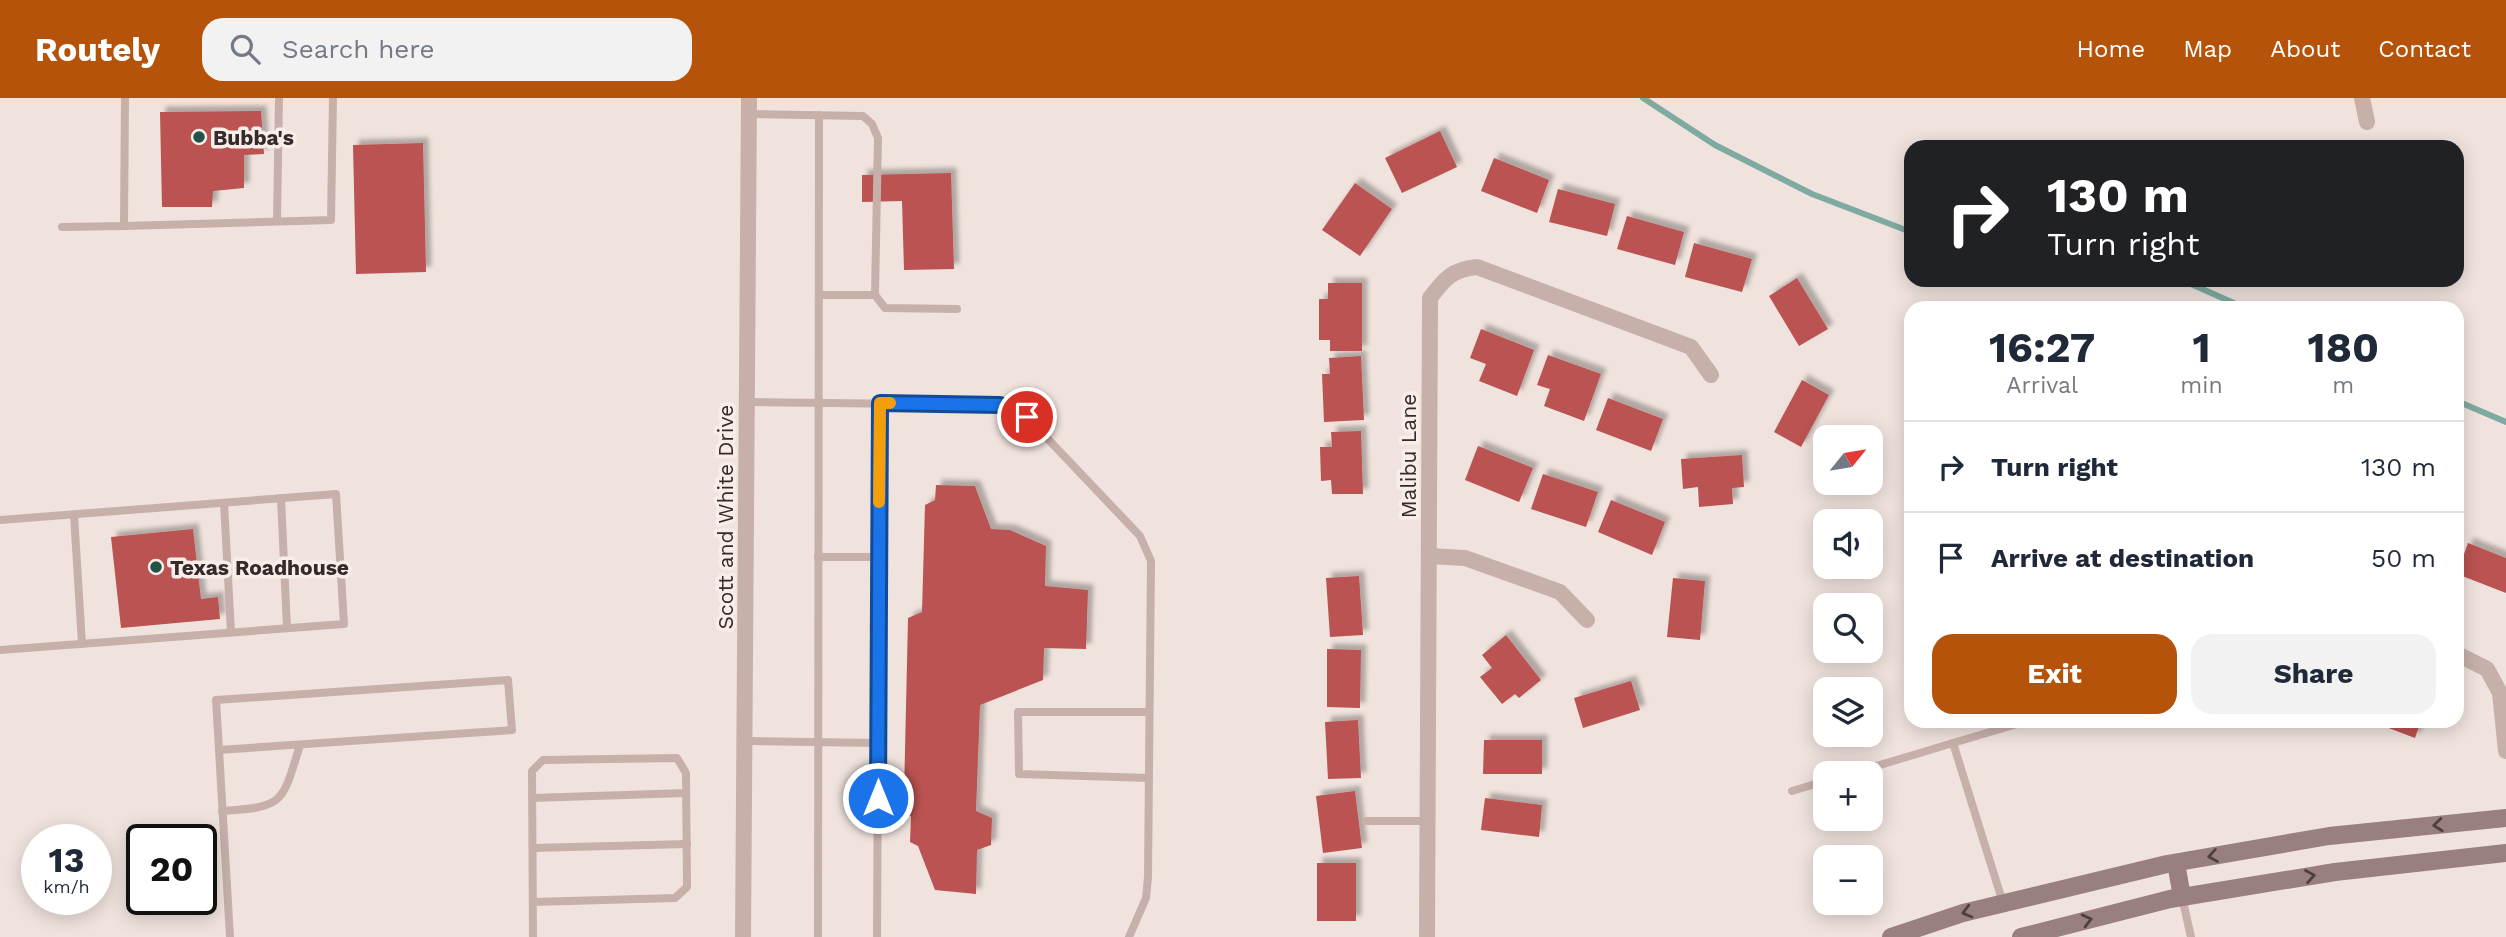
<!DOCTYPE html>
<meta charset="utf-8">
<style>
body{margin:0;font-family:"Work Sans",sans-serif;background:#f2f2f3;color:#1f2937;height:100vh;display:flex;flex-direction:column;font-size:26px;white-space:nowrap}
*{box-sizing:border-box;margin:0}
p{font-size:23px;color:#747a83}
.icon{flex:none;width:38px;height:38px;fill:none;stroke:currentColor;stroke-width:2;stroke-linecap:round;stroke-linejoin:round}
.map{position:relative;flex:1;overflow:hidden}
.side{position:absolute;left:1904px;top:203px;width:560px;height:427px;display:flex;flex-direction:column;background:#fff;border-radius:21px;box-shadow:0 4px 18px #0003}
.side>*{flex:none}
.guide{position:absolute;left:1904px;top:42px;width:560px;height:147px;border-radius:21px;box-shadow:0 4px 18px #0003;background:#202124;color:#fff;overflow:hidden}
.needle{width:46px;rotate:60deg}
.fabs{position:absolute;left:1813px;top:327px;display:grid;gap:14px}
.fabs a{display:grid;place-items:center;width:70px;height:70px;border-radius:14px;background:#fff;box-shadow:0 4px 18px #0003;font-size:35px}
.speed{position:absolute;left:21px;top:726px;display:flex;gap:14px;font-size:35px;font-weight:700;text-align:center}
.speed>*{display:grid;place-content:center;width:91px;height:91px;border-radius:50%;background:#fff;box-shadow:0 4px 18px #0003;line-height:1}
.speed small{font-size:18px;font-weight:400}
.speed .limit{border:4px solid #111;border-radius:10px;background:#fff;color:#111}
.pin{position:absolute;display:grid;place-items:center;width:60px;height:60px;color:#fff;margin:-30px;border:4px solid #fff;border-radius:50%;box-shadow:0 2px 7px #0007}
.me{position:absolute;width:77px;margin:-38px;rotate:0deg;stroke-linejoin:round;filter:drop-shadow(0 0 5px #0008)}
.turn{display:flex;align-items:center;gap:24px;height:147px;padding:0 28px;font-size:32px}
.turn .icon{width:91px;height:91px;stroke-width:2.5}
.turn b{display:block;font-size:49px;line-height:60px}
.eta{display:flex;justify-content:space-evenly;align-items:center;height:119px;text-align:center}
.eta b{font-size:42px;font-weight:700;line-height:49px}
.button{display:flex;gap:14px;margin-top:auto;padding:14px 28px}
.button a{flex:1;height:80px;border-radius:21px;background:#b45309;color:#fff;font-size:28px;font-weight:700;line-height:80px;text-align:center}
.button a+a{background:#f2f2f3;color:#1f2937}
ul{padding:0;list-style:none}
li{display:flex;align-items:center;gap:21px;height:91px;padding:0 28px;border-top:2px solid #e0e1e3}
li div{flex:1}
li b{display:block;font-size:26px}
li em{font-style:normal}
header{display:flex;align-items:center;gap:42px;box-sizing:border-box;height:98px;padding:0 35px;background:#b45309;color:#fff}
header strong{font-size:33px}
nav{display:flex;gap:38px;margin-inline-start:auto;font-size:24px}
.search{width:490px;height:63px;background:#f2f2f3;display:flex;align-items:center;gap:18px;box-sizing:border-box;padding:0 24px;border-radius:21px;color:#747a83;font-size:26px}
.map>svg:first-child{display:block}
</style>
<header>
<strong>Routely</strong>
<div class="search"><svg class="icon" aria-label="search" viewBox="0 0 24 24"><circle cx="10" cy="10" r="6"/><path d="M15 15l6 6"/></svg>Search here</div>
<nav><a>Home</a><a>Map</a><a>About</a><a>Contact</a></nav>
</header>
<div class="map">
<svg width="2506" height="839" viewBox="0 0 2506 839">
<defs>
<filter id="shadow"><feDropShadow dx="5.5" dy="-5.5" stdDeviation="2" flood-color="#0004"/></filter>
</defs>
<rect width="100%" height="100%" fill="#f0e3dd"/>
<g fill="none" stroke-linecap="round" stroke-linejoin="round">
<g stroke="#7faaa2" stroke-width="6">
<path d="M1643,0l72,47 97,49 99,38"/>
<path d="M2046,182l9,3 7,-3"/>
<path d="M2182,182l63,28"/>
<path d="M2457,303l49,21"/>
</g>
</g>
<g fill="#ba5251" filter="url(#shadow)">
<path d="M261,13l3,43 -20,1v33l-31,3 -1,16h-50l-2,-95z"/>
<path d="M1440,33l17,36 -55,26 -17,-35z"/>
<path d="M423,45l3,129 -70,2 -3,-129z"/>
<path d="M1494,60l55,22 -12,33 -56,-22z"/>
<path d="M951,75l3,96 -50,1 -2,-69 -40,1v-27z"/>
<path d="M1355,85l37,26 -32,47 -38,-26z"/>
<path d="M1558,91l57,15 -8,32 -58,-14z"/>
<path d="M1627,118l57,16 -9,33 -58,-16z"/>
<path d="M1694,145l58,16 -10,33 -57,-15z"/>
<path d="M1797,180l31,51 -29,17 -30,-50z"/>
<path d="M1328,185h34v68h-32v-11h-11v-41h9z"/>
<path d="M1481,231l53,21 -17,46 -38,-15 7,-17 -16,-6z"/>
<path d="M1548,257l53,19 -17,47 -40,-15 6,-17 -13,-4z"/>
<path d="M1361,258l3,64 -40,2 -2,-48h8l-1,-16z"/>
<path d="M1802,282l27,15 -28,52 -27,-15z"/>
<path d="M1608,300l55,21 -12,32 -55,-21z"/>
<path d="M1361,333l2,63h-31l-1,-14 -10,1 -1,-34h12l-1,-15z"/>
<path d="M1478,348l55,22 -14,34 -54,-22z"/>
<path d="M1742,357l2,32 -12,1 1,16 -34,3 -1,-20 -15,2 -2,-30z"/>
<path d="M1543,376l55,18 -12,35 -55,-18z"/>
<path d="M936,387l39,1 16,43 19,1 36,16 -1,40 43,4 -2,59 -42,-1 -1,32 -63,25 -4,106 16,7 -1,27 -14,5 -1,44 -41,-4 -17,-44 -8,-4 1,-26 -19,-4v-12l12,-5 4,-177 14,-6 3,-107 10,-5z"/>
<path d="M1611,402l54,22 -13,33 -54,-23z"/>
<path d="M193,431l8,70 17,-2 2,22 -99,9 -10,-91z"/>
<path d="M2468,445l38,15v35l-49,-19z"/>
<path d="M1359,478l4,59 -33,2 -4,-59z"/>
<path d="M1673,480l32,3 -5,59 -33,-3z"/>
<path d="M1506,537l35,45 -22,18 -4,-4 -13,10 -22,-27 12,-9 -10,-13z"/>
<path d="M1327,551l34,1 -1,58 -33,-1z"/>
<path d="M1631,583l9,29 -57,18 -9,-30z"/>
<path d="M1358,622l3,58 -33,1 -3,-57z"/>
<path d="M2370,623h51l-6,17z"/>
<path d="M1484,642h58v34h-59z"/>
<path d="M1355,693l7,57 -39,5 -7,-57z"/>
<path d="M1485,700l57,7 -3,32 -58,-7z"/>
<rect x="1317" y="765" width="39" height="58"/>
</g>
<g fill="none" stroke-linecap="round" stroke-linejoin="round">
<g stroke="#c7b0aa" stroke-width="8">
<path d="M749,16l114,2 9,8 6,14 -3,157"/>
<path d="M277,123l2,-123"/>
<path d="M124,128l207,-6 2,-122"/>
<path d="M62,129l62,-1 1,-128"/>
<path d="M819,197h56l10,13 72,1"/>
<path d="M747,304l253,3 27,12 113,119 11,25 -3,316 -2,21 -17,39"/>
<path d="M281,400l6,130"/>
<path d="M224,405l7,129"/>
<path d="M74,417l8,129"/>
<path d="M0,422l336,-26 8,130 -344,26"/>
<path d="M818,459h61"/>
<path d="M508,582l4,50 -293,20 -3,-50z"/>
<path d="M745,643l133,2"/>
<path d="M1953,645l74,-22"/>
<path d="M219,652l11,187"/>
<path d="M1850,676l103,-31 50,160"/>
<path d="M1149,680l-130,-4 -1,-62h131"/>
<path d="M1792,693l33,-10"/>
<path d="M532,700l154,-5"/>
<path d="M222,713c63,-4 60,-8 78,-66"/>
<path d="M1366,723h62"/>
<path d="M533,750l154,-4"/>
<path d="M2182,799l9,40"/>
<path d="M533,839l-1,-166 11,-11 134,-2 9,15 1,114 -12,11 -142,4"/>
<path d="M818,839l1,-822"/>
<path d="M877,839l3,-534"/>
</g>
<g stroke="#c7b0aa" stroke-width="16">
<path d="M2362,0l5,24"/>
<path d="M1429,458l36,2 95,34 27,28"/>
<path d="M2457,556l30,15 13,24 6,58"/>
<path d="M743,839l6,-839"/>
<path d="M1427,839l3,-639c14,-19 23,-29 47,-31l214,80 20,28"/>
</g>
<g stroke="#9a807c" stroke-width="18">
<path d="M2176,765l6,34"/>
<path d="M1891,839l72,-24 204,-49 162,-28 177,-18"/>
<path d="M2021,839l149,-38 165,-27 171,-19"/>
</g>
</g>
<defs><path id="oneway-chevron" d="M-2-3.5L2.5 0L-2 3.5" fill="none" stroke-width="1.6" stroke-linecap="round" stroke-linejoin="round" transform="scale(1.75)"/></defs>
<g stroke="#4e403e">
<use href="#oneway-chevron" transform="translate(2438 727) rotate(174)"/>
<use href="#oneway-chevron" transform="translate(2213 758) rotate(170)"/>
<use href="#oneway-chevron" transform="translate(2310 778) rotate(-10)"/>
<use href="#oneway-chevron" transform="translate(1967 814) rotate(165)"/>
<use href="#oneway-chevron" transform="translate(2087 822) rotate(-14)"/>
</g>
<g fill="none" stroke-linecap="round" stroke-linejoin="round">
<defs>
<path id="route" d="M878,700l2,-395 120,2 27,12"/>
</defs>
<use href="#route" stroke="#114b97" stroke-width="18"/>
<use href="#route" stroke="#1a73e8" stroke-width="12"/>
<path stroke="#f59e0b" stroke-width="12" d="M879,404l1,-99h10"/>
</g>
<g fill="#23524a" stroke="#f8eee9" stroke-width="2.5">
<circle cx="199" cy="39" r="7"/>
<circle cx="156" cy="469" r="7"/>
</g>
<g text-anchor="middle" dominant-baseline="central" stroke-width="7" stroke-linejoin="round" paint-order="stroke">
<g font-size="21" font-weight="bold" fill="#352a29" stroke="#f8eee9" text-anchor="start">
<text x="213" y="39">Bubba's</text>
<text x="170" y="469">Texas Roadhouse</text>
</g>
<g font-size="21" fill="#352a29" stroke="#f8eee9">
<text transform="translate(1408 358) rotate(-90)">Malibu Lane</text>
<text transform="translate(725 419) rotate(-90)">Scott and White Drive</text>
</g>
</g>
</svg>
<div class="fabs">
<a><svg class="needle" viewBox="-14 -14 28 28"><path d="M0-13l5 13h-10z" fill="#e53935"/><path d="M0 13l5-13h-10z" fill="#747a83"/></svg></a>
<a><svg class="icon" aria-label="sound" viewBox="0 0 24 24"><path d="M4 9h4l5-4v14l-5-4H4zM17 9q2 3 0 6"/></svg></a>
<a><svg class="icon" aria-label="search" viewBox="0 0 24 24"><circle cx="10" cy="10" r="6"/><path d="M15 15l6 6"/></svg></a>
<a><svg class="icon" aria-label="layers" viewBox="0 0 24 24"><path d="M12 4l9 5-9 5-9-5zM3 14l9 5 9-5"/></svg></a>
<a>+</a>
<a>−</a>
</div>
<div class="speed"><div>13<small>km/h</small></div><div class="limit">20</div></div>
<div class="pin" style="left:1027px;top:319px;background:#d93025"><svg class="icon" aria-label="arrive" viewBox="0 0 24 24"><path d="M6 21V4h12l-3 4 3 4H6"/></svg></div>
<svg class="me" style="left:878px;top:700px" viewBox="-20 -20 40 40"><circle r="17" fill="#1a73e8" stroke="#fff" stroke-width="3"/><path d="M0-11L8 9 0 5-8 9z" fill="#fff"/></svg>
<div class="guide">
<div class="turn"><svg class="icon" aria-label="right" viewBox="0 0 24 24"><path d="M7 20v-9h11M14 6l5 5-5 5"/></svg><div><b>130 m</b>Turn right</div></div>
</div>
<section class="side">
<div class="eta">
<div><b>16:27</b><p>Arrival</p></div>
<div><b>1</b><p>min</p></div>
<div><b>180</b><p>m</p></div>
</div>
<ul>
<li><svg class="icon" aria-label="right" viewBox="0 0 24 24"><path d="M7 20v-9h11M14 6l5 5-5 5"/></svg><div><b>Turn right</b></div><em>130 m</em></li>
<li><svg class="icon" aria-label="arrive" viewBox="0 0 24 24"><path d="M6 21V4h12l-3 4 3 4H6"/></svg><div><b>Arrive at destination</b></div><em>50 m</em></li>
</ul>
<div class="button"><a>Exit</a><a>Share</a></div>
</section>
</div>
